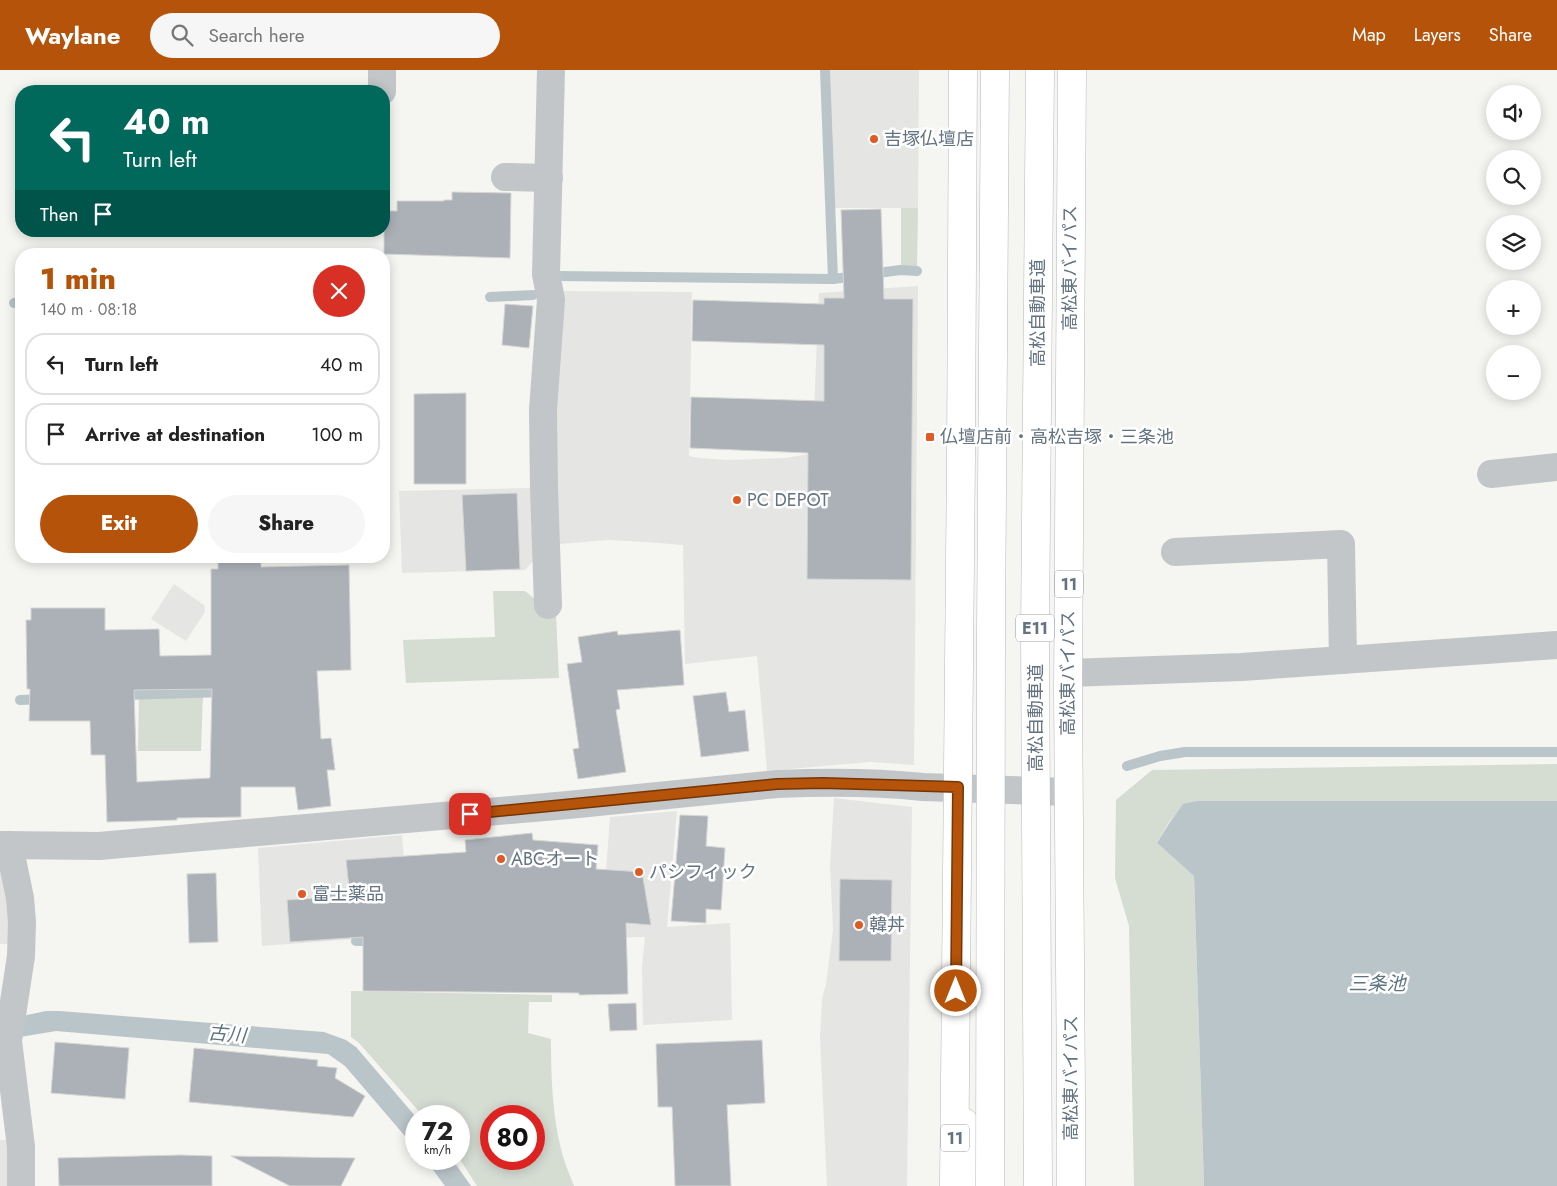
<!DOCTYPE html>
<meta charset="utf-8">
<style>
body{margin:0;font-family:Jost,"Noto Sans JP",sans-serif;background:#f6f6f6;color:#222;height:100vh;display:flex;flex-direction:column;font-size:19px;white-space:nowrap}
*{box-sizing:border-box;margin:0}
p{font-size:16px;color:#767676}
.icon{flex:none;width:28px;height:28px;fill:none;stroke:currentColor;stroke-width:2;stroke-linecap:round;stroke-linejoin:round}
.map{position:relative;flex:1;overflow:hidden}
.side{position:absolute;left:15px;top:178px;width:375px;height:315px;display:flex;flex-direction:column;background:#fff;border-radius:20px;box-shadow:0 2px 12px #0003}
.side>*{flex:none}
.guide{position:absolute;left:15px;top:15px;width:375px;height:152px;border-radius:20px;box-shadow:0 2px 12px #0003;background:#00695c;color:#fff;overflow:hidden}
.buttons{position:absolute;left:1486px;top:15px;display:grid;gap:10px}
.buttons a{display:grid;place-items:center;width:55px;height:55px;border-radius:50%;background:#fff;box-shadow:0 2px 12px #0003;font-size:25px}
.speed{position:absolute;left:405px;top:1035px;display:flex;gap:10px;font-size:25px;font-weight:700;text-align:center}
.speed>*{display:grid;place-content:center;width:65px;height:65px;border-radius:50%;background:#fff;box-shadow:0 2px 12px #0003;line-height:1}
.speed small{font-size:12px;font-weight:400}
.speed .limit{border:8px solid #d22;background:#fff;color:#111}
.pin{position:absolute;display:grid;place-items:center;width:42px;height:42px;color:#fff;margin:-21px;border-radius:10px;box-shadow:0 2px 8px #0006}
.me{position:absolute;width:55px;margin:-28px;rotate:0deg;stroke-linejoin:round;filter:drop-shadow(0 0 4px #0008)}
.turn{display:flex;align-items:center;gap:18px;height:105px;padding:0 25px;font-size:22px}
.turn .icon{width:65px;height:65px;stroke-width:2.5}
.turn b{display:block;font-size:35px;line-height:42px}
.then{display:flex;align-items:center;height:48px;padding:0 25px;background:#0003;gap:10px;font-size:19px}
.round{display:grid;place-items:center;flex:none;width:52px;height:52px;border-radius:26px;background:#f6f6f6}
.head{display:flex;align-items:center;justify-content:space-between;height:85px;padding:0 25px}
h1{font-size:30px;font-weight:800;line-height:38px;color:#b45309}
.action{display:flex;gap:10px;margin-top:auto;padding:10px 25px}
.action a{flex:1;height:58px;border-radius:30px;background:#b45309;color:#fff;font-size:20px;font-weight:800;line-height:58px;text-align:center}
.action a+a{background:#f6f6f6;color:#222}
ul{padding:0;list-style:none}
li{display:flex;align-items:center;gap:15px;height:62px;margin:0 10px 8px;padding:0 15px;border:2px solid #e0e0e0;border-radius:20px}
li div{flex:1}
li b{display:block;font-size:19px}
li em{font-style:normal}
header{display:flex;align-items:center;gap:30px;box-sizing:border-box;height:70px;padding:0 25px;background:#b45309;color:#fff}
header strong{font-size:24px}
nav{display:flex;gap:28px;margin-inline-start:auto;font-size:18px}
.search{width:350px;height:45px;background:#f6f6f6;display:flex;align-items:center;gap:12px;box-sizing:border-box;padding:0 18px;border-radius:28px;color:#767676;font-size:19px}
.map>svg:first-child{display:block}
</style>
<header>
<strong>Waylane</strong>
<div class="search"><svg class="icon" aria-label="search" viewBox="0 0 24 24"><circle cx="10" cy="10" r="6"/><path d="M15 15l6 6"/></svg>Search here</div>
<nav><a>Map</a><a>Layers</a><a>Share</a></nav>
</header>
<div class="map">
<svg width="1557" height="1116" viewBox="0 0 1557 1116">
<rect width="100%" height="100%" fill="#f5f5f1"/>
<g fill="#e5e6e4">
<path d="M827,0h92l-1,138h-86z"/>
<path d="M918,216l-4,479 -43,-3 -104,9 -10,-115 -72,8 -2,-119 -38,-3 -36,-2 -50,4 -4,-135 8,-118 129,1 -3,164 11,2 28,2 58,-2 33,-6 -5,-42 5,-117z"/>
<path d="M531,418l4,71 -10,11 -123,3 -3,-82z"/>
<path d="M174,514l30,21 1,7 -19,29 -35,-22z"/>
<path d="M834,728l78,9 -5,379h-80l-7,-149 2,-38 4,-15 7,-54 -3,-65z"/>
<path d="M677,741l-10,116 63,-4 2,97 -89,5 -1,-59 3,-29 -44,1 9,-121z"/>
<path d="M402,765l8,104h-55l-93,7 -4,-98z"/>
<path d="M0,799l4,2 8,73h-12z"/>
<path d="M0,1070h9l1,46h-10z"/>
</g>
<g fill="#d5dcd2" fill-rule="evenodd">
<path d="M901,138h17l-1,60 -16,-1z"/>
<path d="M493,521h32l11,9 1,14h19l3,64 -153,5 -3,-43 92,-3z"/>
<path d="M203,624l-2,57h-63l1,-54z"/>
<path d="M1557,694v37h-360l-14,4 -14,17 -12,21 37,33 10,310h-70l-5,-260 -14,-48 1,-78 36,-30z"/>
<path d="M351,921l201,4v7h-23l-1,31 23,6c0,37 1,73 10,110 3,12 8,25 13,37h-97l-18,-28v-42h-36l-64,-73 -8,-6zM491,1046h43v43h-43z"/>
</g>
<g fill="#bac5c9">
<path d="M1197,731h360v385h-353l-10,-310 -37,-33 13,-21 13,-18z"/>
<path d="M46,941h14l264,21 22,8 10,7 60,70v32l-71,-83 -17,-12 -272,-23 -36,6v-19l7,-3z"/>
<path d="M425,1089h27l19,27h-26z"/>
</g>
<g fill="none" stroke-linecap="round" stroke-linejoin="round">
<g stroke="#bac5c9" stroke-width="10">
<path d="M825,0l8,209"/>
<path d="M871,204l29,-4 17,1"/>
<path d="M556,206l277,3 24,-3"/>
<path d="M490,227l43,-2"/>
<path d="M14,233l7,-1"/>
<path d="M123,625l103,-3"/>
<path d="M20,630l23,-1"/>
<path d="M1127,696l33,-10 25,-4h372"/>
<path d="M356,871h21"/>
</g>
</g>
<g fill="#abb1b7" stroke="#d6d6d4" fill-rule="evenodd">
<path d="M452,122l59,1 -1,65 -126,-4v-43h13v-10h47v-1h8z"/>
<path d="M881,139l3,90h29l-2,281 -104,-1 1,-126 -118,-5 1,-51 133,4v-56l-132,-4 1,-41 131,4v-6h20l-3,-88z"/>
<path d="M505,234l28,2 -4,42 -27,-3z"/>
<path d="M466,323v91h-52v-90z"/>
<path d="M517,423l3,76 -54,2 -4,-76z"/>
<path d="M218,486h43v11l88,-2 2,105 -34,1 4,68 10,-1 4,32h-8l4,36 -33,4 -3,-23h-54v30l-64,1v2l-70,2 -2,-67h-14l-1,-34h-61l1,-32h-3l-1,-69h5v-12h74v22l54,-1 1,27 51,-1v-86h7zM212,619l-2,89 -73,4 -3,-92z"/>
<path d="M680,560l4,55 -67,5 3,19 -4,1 10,62 -48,7 -5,-30 6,-1 -12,-84 15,-2 -4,-25 39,-6 1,4z"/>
<path d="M726,622l3,20 16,-2 4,41 -48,6 -8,-61z"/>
<path d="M680,745l28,1 -2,30 19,2 -4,62 -15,-1v14l-35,-2z"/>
<path d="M532,763l1,7 65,5 -2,24 46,3 9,53 -25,-2 2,71 -49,1v-2l-216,-2v-54l-73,5 -3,-42 32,-2 -1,-8 31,-2 -3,-28 120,-8 -1,-12z"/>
<path d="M216,803l2,69 -29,1 -2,-69z"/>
<path d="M840,809l52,1 -1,81h-52z"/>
<path d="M636,933l1,27 -27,1 -2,-27z"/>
<path d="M762,970l3,63 -38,2 4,81h-56l-3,-79h-14l-2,-63z"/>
<path d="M55,972l74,6 -4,51 -74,-6z"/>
<path d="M194,978l124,12 -1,6 20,2 -2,10 30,18 -12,21 -164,-15z"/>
<path d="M181,1085l31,1v30h-153l-1,-28z"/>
<path d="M231,1086l124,2 -14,28h-51z"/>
</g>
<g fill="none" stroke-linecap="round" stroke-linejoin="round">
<defs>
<g id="highway">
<path d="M964,1052l17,64"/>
<path d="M954,1116l7,-729 2,-387"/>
<path d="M1071,1116v-88l-3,-408 4,-620"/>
</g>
</defs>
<use href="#highway" stroke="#b5b8bb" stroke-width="29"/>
<g stroke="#c2c6c9" stroke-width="28">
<path d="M382,0v21"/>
<path d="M505,107l44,1"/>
<path d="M1491,404l66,-7"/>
<path d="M1175,482l166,-8 2,116"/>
<path d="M548,535l-4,-117 -1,-78 8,-110 -5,-26 5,-204"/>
<path d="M1068,603l174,-6 315,-22"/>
<path d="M0,775l99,1 469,-41 209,-21c48,-2 98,-2 146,3l145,5"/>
<path d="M9,775l11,53 2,24 -1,34 -13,85 13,106v39"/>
</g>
<use href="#highway" stroke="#fff" stroke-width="28"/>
<defs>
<g id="highway-bridge">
<path d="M990,1116l1,-554 4,-562"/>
<path d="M1038,1116l-3,-553 5,-563"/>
</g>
</defs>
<use href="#highway-bridge" stroke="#b5b8bb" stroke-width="29" stroke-linecap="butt"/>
<use href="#highway-bridge" stroke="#fff" stroke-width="28"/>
</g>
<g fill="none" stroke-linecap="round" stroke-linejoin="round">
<defs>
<path id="route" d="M470,744l307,-30 46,-1 135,4 -2,204"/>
</defs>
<use href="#route" stroke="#753606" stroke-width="12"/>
<use href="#route" stroke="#b45309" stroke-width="9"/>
</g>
<g fill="#e05a26" stroke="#fff" stroke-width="2">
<circle cx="874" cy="69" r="5"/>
<rect x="925" y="362" width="10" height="10" rx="2.5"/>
<circle cx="737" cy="430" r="5"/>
<circle cx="501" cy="789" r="5"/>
<circle cx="639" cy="802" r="5"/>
<circle cx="302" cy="824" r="5"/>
<circle cx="859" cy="855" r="5"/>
</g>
<g text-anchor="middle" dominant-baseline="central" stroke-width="5" stroke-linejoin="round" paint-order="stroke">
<g fill="#fff" stroke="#929da7" stroke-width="1">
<rect x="1055" y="500.5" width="28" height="27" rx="4"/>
<rect x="1016" y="544.5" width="38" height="27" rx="4"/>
<rect x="941" y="1054.5" width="28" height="27" rx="4"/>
</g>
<g font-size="16" font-weight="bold" fill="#647381">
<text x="1069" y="514">11</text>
<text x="1035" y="558">E11</text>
<text x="955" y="1068">11</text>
</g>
<g font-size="18" fill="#647381" stroke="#fff" text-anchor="start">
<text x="884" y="69">吉塚仏壇店</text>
<text x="940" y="367">仏壇店前・高松吉塚・三条池</text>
<text x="747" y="430">PC DEPOT</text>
<text x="511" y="789">ABCオート</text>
<text x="649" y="802">パシフィック</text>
<text x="312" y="824">富士薬品</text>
<text x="869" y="855">韓丼</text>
</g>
<g font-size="18" fill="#647381" stroke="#fff">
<text transform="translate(1070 198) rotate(-90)">高松東バイパス</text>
<text transform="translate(1038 243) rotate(-90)">高松自動車道</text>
<text transform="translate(1068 603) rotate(-90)">高松東バイパス</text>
<text transform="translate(1036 648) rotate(-90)">高松自動車道</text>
<text transform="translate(1071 1008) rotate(-90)">高松東バイパス</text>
</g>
<g font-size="19" font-style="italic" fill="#5f757f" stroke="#fff">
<text x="1377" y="913">三条池</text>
<text transform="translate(227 964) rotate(5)">古川</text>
</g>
</g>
</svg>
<div class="buttons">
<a><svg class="icon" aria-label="sound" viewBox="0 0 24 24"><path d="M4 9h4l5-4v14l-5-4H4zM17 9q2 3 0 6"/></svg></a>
<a><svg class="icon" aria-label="search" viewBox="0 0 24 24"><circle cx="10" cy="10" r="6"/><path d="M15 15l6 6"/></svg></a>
<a><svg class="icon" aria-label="layers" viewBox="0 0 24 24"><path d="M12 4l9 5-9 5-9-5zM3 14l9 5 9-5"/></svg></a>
<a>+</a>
<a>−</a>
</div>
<div class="speed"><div>72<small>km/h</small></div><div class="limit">80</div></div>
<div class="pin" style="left:470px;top:744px;background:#d93025"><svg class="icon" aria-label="arrive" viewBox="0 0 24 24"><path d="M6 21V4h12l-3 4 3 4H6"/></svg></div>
<svg class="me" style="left:956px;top:921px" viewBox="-20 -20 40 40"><circle r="17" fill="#b45309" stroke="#fff" stroke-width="3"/><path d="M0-11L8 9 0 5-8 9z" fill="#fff"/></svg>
<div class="guide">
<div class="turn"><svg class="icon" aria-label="left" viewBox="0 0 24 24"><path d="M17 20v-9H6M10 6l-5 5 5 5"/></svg><div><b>40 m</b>Turn left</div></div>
<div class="then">Then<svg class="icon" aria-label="arrive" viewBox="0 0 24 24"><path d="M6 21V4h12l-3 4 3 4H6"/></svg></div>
</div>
<section class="side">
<div class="head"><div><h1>1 min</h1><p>140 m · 08:18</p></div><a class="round" style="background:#d93025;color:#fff"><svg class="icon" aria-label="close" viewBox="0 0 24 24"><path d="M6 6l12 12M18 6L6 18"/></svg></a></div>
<ul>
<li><svg class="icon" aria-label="left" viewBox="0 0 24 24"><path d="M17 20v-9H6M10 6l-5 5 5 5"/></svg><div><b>Turn left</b></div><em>40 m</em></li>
<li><svg class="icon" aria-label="arrive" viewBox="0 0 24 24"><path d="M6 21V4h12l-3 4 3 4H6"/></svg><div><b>Arrive at destination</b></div><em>100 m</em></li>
</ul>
<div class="action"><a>Exit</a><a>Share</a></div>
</section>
</div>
